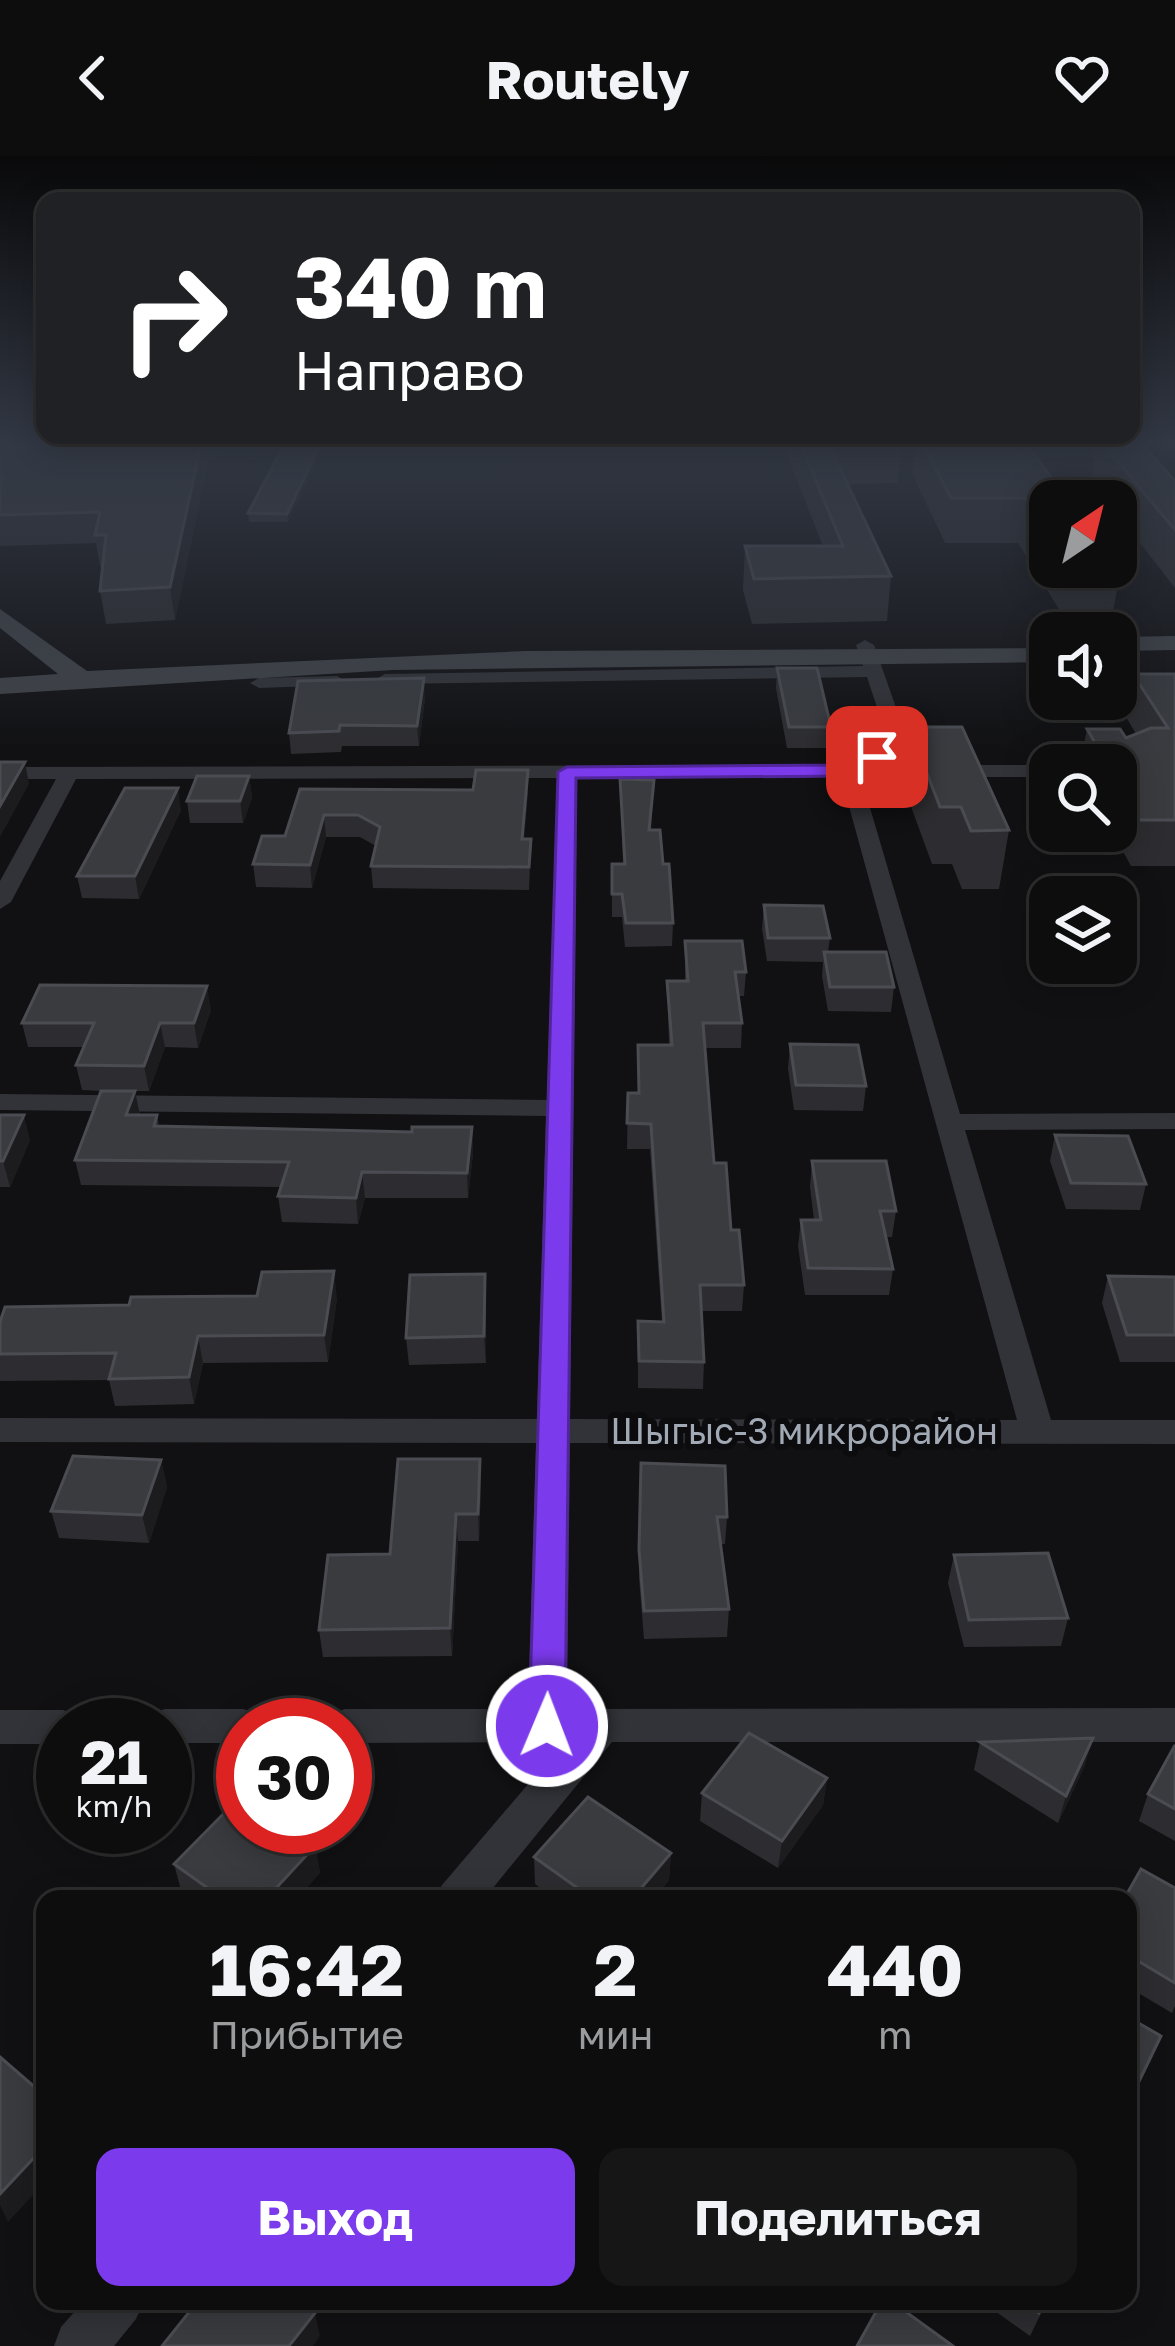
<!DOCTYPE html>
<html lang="ru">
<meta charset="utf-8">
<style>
body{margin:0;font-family:"Golos Text",sans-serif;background:#161617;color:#f1f3f6;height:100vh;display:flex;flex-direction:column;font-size:45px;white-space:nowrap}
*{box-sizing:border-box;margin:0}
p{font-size:39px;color:#9a9c9e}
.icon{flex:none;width:66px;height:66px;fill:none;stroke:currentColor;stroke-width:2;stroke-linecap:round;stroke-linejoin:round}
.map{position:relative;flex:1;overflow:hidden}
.drawer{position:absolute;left:36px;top:1734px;width:1101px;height:420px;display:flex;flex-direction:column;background:#0d0d0e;border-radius:24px;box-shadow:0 6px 30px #0003,0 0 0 3px #2d2d2e}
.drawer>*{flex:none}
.hud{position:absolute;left:36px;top:36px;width:1104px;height:252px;border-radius:24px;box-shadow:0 6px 30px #0003,0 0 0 3px #2d2d2e;background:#202124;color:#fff;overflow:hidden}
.needle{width:78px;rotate:35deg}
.controls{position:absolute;left:1029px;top:324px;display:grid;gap:24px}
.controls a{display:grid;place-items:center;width:108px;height:108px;border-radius:24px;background:#0d0d0e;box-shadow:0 6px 30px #0003,0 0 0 3px #2d2d2e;font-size:60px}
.speed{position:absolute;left:36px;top:1542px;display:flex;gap:24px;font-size:60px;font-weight:700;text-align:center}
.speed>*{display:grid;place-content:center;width:156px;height:156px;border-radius:50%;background:#0d0d0e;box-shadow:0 6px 30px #0003,0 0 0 3px #2d2d2e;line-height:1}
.speed small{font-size:30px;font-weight:400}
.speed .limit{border:18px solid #d22;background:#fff;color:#111}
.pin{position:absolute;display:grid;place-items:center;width:102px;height:102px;color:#fff;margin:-51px;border-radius:24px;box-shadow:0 6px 18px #0006}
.me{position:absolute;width:132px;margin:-66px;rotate:1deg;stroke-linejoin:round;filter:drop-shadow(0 0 9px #0008)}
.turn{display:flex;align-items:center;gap:42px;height:252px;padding:0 60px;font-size:54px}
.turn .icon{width:156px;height:156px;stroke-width:2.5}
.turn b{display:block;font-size:84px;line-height:102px}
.eta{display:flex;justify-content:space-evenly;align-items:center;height:204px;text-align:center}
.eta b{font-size:72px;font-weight:700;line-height:84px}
.cta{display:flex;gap:24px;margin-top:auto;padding:24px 60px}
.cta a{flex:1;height:138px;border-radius:24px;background:#7c3aed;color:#fff;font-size:48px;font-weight:700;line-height:138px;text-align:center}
.cta a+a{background:#161617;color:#f1f3f6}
header{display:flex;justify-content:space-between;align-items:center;height:156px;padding:0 60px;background:#0d0d0e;font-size:54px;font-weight:700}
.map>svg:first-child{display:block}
</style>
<header><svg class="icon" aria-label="back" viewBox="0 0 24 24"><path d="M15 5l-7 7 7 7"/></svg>Routely<svg class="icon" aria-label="heart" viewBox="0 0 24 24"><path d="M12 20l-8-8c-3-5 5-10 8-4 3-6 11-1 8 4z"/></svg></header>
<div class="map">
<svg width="1175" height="2190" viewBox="0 0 1175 2190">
<rect width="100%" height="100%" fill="#111113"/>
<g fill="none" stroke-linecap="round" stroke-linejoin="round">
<g fill="#323338" fill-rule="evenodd">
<path d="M385,289h343l-7,4h-329z"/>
<path d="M865,484l9,5 32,91 -32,29h176v12h-189l99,337 215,-1v16l-210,1 86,290h124v24l-605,-1 -3,266 608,-1v34h-563l-128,157h-49l7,-14 122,-143 -219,1v-18h-19l5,-11 14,-5h183l8,-266 -536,-1v-24l537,1 9,-303 -546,-6v-16l547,6 10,-322 -481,1 -65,123 -11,7v-28l56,-102h-56v-12l845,-2 25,-13 16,-17 -19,-58 -482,7 -9,-5 9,-5 478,-8 -7,-21zM841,621l176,643 -447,-1 7,-641z"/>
<path d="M337,520l9,5 -3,4 -84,3 -9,-5 9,-5z"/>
<path d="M165,1553h78l14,5 5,11h-19v18h-78v-18h-19l5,-11z"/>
<path d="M0,1554h63l14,5 5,10h-19v19h-63z"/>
<path d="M84,2145h60l-8,18 -22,27h-60l7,-19z"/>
</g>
<g fill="#404348" fill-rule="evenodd">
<path d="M0,453l87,62 437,-20 526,-3v14l-657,8 -393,24v-16l58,-4 -58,-46z"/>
<path d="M1175,480v14l-59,1v-14z"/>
</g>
</g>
<g fill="#2d2d31">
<path d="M0,289h229l-5,11h-15l-34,164 -69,4 -6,-33 3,-25h-3l-4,-23 -96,3z"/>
<path d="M786,289h116l-4,38 -51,1 44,92 -4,45 -135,3 -9,-34 2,-44h78l-38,-96z"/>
<path d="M915,289h113l22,56v66h65l5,7 -9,48h-44l-49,-79h-73l-33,-70z"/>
<path d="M1096,289h47l32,36v107l-59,-76v-11h-9l-16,-22z"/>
<path d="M321,297l-33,69h-39l-1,-9z"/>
<path d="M777,512l54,59 -1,21h-43l-11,-60z"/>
<path d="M1133,518h42v192h-44l-19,-35h4v-66h-36l7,-36 39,9 10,-4 -11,-19z"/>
<path d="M425,542l-6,48h-77l-1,6 -50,2 -2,-21z"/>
<path d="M909,571l100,103 -10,59h-37l-10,-25h-20l-30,-82z"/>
<path d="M528,614v21l-4,48h7l-2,51 -156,-2 -2,-22 5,-20 -16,-9h-34l-14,51 -56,-1 -3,-23 32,-28 15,-47 173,1z"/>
<path d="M249,620l3,22 -9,25h-53l-3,-22z"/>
<path d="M620,623l34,1 -3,50 12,34 10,59 -1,23 -47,1 -3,-30h-10v-53h11z"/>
<path d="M181,654l-42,89 -57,-1 -5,-22z"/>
<path d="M764,749l66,33 -2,14 66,35 -3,25 -63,-1 -6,-35 1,-14 -56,-1 -5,-32z"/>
<path d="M685,785l61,31 -2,24h-5l3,27 -1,25h-36l9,115 30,122 -2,26h-40l2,51 -1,27 -65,-1v-67l24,1 -12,-173h-23l1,-56h10l31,-48 -2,-64h18z"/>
<path d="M211,854l-13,38 -33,-1 -16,44h-14l5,24h17l2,11 253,6 60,-5 1,26 -5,45h-103l-7,26 -76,-2 -4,-26 3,-9 -200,-2 -6,-25 26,-69 -19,-1 -6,-25 8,-18h-56l-6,-24z"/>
<path d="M790,888l76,42 -3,25 -69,-1 -6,-41z"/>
<path d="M0,959l30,25 -20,47h-10z"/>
<path d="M1055,979l91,49 -6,26 -74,-1 -16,-48z"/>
<path d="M812,1005l84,50 -4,26h-6l7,32 -4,26h-84l-7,-49 3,-26h13l-4,-33z"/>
<path d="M485,1118l1,89 -77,2 -3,-27z"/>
<path d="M1108,1120l67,1v85h-55l-18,-59z"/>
<path d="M337,1142l-9,64 -125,1 -9,41 -79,2 -6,-26 -109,1v-59l129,-17z"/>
<path d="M480,1303l1,27 -2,55h-21l-6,115 -129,1 -4,-27z"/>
<path d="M161,1304l6,27 -18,56 -90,-5 -8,-27z"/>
<path d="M641,1307l86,54 -2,27h-5l9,65 -2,28 -83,2 -5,-61z"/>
<path d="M954,1399l114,63 -7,28 -97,1 -16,-64z"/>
<path d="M980,1586l105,23 -27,58 -84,-53z"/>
<path d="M1175,1589v96l-36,-20 9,-27z"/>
<path d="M827,1622l-4,27 -45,63 -78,-47 2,-28z"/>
<path d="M315,1690l5,27 -24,26h-103l-12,-9 -7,-26z"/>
<path d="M671,1697l-2,27 -15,19h-99l-20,-15 -1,-27z"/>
<path d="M1175,1732v118l-3,7 -44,-26v-88z"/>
<path d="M981,2145h66l-17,35z"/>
</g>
<g fill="#1c1c1f">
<path d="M201,289h6l2,11 -34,164 -5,-33z"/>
<path d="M321,289v8l-33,69 -1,-8z"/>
<path d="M424,522l1,20 -6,48 -2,-20z"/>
<path d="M25,606l4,22 -29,53v-31z"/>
<path d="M528,614v21l-6,70v-22z"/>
<path d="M249,620l3,22 -9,25 -3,-22z"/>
<path d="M178,632l3,22 -42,89 -4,-23z"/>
<path d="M324,659l2,22 -14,51 -2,-23z"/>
<path d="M207,830l4,24 -13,38 -4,-25z"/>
<path d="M160,867l5,24 -16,44 -5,-25z"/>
<path d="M135,935l5,25 -14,-1z"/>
<path d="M24,959l6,25 -20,47 -7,-26z"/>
<path d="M472,971l1,26 -5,45 -1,-25z"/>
<path d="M362,1016l3,26 -7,26 -2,-26z"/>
<path d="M334,1115l3,27 -9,64 -4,-27z"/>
<path d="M485,1118l1,26v63l-2,-27z"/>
<path d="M198,1180l5,27 -9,41 -5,-27z"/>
<path d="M480,1303l1,27 -2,55 -1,-27z"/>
<path d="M161,1304l6,27 -18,56 -7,-28z"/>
<path d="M456,1358l2,27 -6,115 -2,-28z"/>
<path d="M1093,1582l-8,27 -27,58 8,-27z"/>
<path d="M827,1622l-4,27 -45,63 4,-27z"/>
<path d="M315,1690l5,27 -24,26h-30z"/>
<path d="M671,1697l-2,27 -15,19h-22z"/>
<path d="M1161,1880l-11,26 -22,46v-4z"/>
<path d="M45,1990v36l-37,40 -8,-17v-11z"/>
<path d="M315,2157l5,23 -7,10h-24z"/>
</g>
<g fill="#393b3f" stroke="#4a4c52" stroke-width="3">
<path d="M0,289h201l-31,142 -70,4 6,-56h-11l5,-23 -100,3v-31l3,-7h-3z"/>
<path d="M284,289h36l-33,69 -39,-1z"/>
<path d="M801,289h28l62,131 -137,3 -9,-33h98z"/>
<path d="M923,289h105l40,56h-18v35l-25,-38h-74z"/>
<path d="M1104,289h39l32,36v49z"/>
<path d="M1071,411h44l5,7h-45z"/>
<path d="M777,512h40l14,59h-42z"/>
<path d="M1133,518h42v146h-35l-24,-42v-13h-8l-21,-36h33l6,9 25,-10h17z"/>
<path d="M424,522l-7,48 -77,-1 -1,6 -50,2 9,-52z"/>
<path d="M909,571h53l47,103 -38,1 -10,-24h-21z"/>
<path d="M0,606h25l-25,44z"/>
<path d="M476,614h52l-6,69h9l-2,28 -158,-1 9,-39 -22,-12h-34l-14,50 -57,-1 9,-28h23l15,-47 173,1z"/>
<path d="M197,620h52l-9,25h-53z"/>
<path d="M620,623l34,1 -5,50h11l3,34h6l4,59h-47l-4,-29h-10v-30h13z"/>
<path d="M125,632h53l-43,88h-58z"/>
<path d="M764,749l59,1 7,32h-62z"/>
<path d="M685,785h57l4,31h-11l7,51h-39l11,140h12l5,67h8l5,55h-44l4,77 -65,-1 -1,-40 26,1 -13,-198 -24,-1 1,-30h11l-1,-48h34l-5,-64h21z"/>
<path d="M824,796h62l8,35h-64z"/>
<path d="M40,829l167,1 -13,37h-34l-16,43 -68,-1 18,-42h-72z"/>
<path d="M790,888l68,1 8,41 -70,-1z"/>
<path d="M101,935h34l-9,24h31l-3,11 258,6v-5h60l-5,46 -105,-1 -6,26 -78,-2 11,-34 -214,-2z"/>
<path d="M0,959h24l-21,46h-3z"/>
<path d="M1055,979l73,1 18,48 -75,-1z"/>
<path d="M812,1005h74l10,50h-16l13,58 -85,-1 -7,-48h20z"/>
<path d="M334,1115l-10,64 -126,1 -9,41 -80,2 7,-26 -116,1v-32l5,-15 124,-2 2,-8 126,-1 5,-24z"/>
<path d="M485,1118l-1,62 -78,2 4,-63z"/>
<path d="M1108,1120l67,1v58h-48z"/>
<path d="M73,1300l88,4 -19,55 -91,-4z"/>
<path d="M398,1303h82l-2,55h-22l-6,114 -131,2 9,-75 62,-1z"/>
<path d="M641,1307l84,3 2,51h-10l12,92 -85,2 -5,-61z"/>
<path d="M1048,1397l20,65 -99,2 -15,-65z"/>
<path d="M749,1577l78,45 -45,63 -80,-48z"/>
<path d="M1093,1582l-27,58 -86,-54z"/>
<path d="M1175,1589v64l-27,-15z"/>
<path d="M242,1639l1,32h45l27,19 -49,53h-43l-49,-35z"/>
<path d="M588,1641l83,56 -39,46h-39l-59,-42z"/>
<path d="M1141,1713l34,19v95l-47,-28v-56h-4z"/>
<path d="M1128,1861l33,19 -33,68z"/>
<path d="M0,1901l45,39v50l-45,48z"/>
<path d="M198,2145h103l14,12 -26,33h-127z"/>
<path d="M882,2145h9l62,45h-96z"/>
<path d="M1023,2145h22l-6,12z"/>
</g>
<linearGradient id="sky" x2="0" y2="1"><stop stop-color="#09090a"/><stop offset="0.48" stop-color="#323844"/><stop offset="1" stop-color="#323844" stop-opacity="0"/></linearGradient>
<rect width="1175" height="596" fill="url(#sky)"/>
<path fill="#7c3aed" stroke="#51269a" stroke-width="3" d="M877,595l6,2v7l-34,16 -273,2 -11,948 -5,11 -13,4 -13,-4 -5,-11 29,-954 9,-5 279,-2z"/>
<g text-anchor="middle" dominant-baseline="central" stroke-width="12" stroke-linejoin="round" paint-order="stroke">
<g font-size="36" fill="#a1a9b5" stroke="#0c0c0e">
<text x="804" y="1274">Шыгыс-3 микрорайон</text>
</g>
</g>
</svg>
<div class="controls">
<a><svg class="needle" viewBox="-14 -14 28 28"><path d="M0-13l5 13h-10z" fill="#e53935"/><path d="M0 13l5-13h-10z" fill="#9a9c9e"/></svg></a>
<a><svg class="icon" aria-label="sound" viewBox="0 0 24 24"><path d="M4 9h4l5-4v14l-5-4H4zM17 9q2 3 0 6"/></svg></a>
<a><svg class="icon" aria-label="search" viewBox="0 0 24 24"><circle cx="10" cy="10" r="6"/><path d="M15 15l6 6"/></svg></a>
<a><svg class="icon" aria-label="layers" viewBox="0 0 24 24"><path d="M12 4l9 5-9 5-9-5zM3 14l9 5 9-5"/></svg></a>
</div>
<div class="speed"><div>21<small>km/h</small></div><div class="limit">30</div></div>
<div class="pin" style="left:877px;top:601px;background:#d93025"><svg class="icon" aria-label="arrive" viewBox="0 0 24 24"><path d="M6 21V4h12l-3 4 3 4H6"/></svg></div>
<svg class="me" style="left:547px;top:1570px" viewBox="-20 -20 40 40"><circle r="17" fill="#7c3aed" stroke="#fff" stroke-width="3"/><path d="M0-11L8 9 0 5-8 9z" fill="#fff"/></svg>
<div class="hud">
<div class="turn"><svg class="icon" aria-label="right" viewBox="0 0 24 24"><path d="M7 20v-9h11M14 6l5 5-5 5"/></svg><div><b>340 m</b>Направо</div></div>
</div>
<section class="drawer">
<div class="eta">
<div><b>16:42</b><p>Прибытие</p></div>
<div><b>2</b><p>мин</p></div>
<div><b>440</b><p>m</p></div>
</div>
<div class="cta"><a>Выход</a><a>Поделиться</a></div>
</section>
</div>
